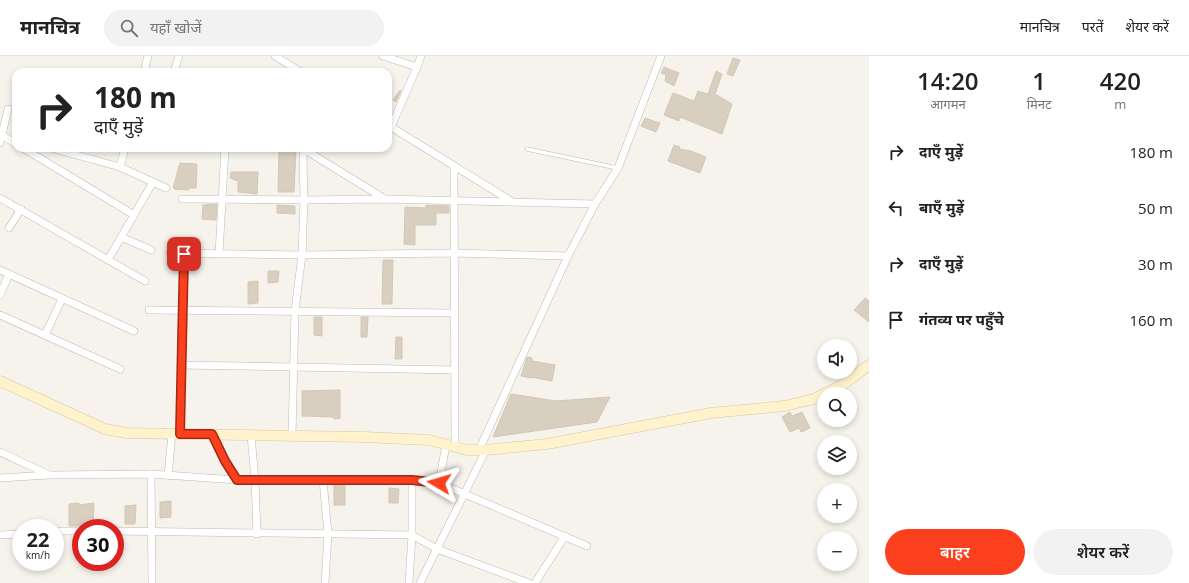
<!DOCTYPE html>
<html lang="hi">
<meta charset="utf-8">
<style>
body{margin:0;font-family:"Open Sans","Noto Sans Devanagari",sans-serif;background:#f2f2f2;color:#222;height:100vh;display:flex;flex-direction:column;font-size:15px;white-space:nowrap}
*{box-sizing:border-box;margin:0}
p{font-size:13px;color:#767676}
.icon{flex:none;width:22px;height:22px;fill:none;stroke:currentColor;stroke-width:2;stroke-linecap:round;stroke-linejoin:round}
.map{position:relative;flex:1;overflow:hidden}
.details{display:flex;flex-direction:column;background:#fff;width:320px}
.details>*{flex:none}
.hud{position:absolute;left:12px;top:12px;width:380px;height:84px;border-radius:12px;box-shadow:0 2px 6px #0003;background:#fff;color:#222;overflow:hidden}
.fabs{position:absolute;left:817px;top:283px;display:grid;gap:8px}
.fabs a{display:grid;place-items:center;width:40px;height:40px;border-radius:50%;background:#fff;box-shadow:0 2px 6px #0003;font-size:20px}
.speed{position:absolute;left:12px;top:463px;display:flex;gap:8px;font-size:20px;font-weight:700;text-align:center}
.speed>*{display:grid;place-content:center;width:52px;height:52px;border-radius:50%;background:#fff;box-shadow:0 2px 6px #0003;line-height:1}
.speed small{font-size:10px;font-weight:400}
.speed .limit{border:6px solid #d22;background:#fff;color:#111}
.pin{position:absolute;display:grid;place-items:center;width:34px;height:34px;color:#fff;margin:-17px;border-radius:8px;box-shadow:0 2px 6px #0006}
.me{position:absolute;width:44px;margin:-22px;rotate:277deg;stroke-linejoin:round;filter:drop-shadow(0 0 3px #0008)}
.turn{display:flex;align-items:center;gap:14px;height:84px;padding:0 16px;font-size:18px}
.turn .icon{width:52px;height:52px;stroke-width:2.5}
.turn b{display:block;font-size:28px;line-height:34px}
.eta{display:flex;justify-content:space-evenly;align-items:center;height:68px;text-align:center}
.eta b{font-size:24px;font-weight:600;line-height:28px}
.cta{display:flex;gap:8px;margin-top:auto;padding:8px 16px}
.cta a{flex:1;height:46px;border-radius:24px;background:#fc3f1d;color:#fff;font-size:16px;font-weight:600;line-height:46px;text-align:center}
.cta a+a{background:#f2f2f2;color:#222}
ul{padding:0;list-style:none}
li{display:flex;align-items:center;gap:12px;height:56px;padding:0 16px}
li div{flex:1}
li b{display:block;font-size:15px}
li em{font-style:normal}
header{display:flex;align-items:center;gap:24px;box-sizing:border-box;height:56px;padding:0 20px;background:#fff;border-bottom:1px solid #e0e0e0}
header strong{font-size:19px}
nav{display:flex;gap:22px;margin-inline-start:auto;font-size:14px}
.search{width:280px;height:36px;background:#f2f2f2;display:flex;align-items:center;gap:10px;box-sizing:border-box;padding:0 14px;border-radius:22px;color:#767676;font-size:15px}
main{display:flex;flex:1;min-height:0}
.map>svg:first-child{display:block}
</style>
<header>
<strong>मानचित्र</strong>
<div class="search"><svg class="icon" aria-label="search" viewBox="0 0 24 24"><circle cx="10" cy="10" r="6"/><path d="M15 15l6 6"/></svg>यहाँ खोजें</div>
<nav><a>मानचित्र</a><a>परतें</a><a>शेयर करें</a></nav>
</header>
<main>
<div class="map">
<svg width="869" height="527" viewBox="0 0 869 527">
<rect width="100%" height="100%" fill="#f6f3ec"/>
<g fill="#d8cfc1" stroke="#d3c7b4">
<path d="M733,2l7,2 -7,16 -6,-2z"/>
<path d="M664,11l15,6 -5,13 -9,-5 1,-6 -5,-2z"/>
<path d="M716,15l6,3 -7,20 17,10 -10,30 -42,-17 -1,4 -15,-6 9,-22 21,8 4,-10 10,3z"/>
<path d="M400,34l1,1 -5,11 -3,-2z"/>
<path d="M645,62l15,5 -4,9 -15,-6z"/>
<path d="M674,89l6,2 -1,2 12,2 15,6 -6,16 -32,-12z"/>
<path d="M279,93h17l-2,43h-16z"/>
<path d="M180,107l17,1 -1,24h-7l-1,2 -14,-1 1,-1h-2z"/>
<path d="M231,116h27l-1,22 -19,-2v-11l-8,-3z"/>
<path d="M217,148l-1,16 -14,-1 1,-14z"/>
<path d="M277,149l18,1v8l-18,-1z"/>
<path d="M426,149l23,1v7h-13v12h-21v20l-11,-1 1,-37 21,1z"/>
<path d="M383,204h10l-1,44h-10z"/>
<path d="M268,215h11l-1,11 -10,1z"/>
<path d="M258,225v22l-10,1v-22z"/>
<path d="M865,242l4,3v21l-15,-12z"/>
<path d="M314,261h8v19l-8,-1z"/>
<path d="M361,261h7l-1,20h-6z"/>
<path d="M396,281h6v22h-7z"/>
<path d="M527,301l5,1v3l23,4 -3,16 -21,-4v1l-10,-2z"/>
<path d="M340,334v28l-6,1 -1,-2 -31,-1v-25z"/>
<path d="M511,338l45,7 54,-4 -13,25 -104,15z"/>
<path d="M790,356l2,4 10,-4 8,16 -9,4 -2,-4 -9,4 -8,-15z"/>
<rect x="334" y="429" width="11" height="20"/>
<path d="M389,432l10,1 -1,14h-9z"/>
<path d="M171,445v16l-11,1v-16z"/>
<path d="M79,447v2l15,-2 -1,23h-24v-22z"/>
<path d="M136,449l-1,19h-10v-18z"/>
</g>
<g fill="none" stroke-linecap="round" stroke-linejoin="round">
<defs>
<path id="lane" d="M527,93l90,19"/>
<g id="street">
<path d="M275,0l26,16"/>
<path d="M383,0l34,11"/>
<path d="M144,16l4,-16"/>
<path d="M174,16l5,-16"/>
<path d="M388,69l123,76"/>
<path d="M391,71l26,-60 4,-11"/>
<path d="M2,79l14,9"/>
<path d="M0,87l8,-34"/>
<path d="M23,92l111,67"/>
<path d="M51,92l69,19 46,21"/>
<path d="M302,92l83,51"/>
<path d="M454,110l1,281"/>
<path d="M120,111l5,-19"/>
<path d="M0,142l145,83"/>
<path d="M182,143l122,1 81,-1 210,5"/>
<path d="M9,172l12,-19"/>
<path d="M121,181l30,13"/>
<path d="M170,197l132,2 152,-2 114,3"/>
<path d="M219,198l6,-106"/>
<path d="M108,204l45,-78"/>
<path d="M0,214l134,61"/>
<path d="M0,239l9,-21"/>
<path d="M149,254l305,3"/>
<path d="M0,259l120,54"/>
<path d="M45,279l17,-36"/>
<path d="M182,309l273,5"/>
<path d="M180,378l5,-180"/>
<path d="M212,378l13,27 12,19"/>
<path d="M251,379l4,45 2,54"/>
<path d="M292,380l3,-125 7,-56 2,-55 -1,-44 2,-8"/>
<path d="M479,394l89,-194 27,-52 23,-36 43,-112"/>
<path d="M0,396l47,22"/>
<path d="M151,418l1,109"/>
<path d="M168,420l4,-42"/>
<path d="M0,422l49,-3 102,-1 86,6h175l27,3 148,63"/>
<path d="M323,424l5,54 -3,49"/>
<path d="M439,427l7,-38"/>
<path d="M55,475h26"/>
<path d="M115,475l297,4 25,14 92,34"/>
<path d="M0,479l21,-1"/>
<path d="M409,527l3,-48v-55"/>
<path d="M420,527l66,-133"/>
<path d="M535,527l30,-47"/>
</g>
<g id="secondary">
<path d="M0,325l105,48 22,4 237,4 65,3 38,10h19l61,-6 164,-31 73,-7 30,-7 10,-5"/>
<path d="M824,338l20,-10 25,-19"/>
</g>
</defs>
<use href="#lane" stroke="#c2bbae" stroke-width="4.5"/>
<use href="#street" stroke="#c2bbae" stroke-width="8"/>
<use href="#secondary" stroke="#d6c79b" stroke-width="11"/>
<use href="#lane" stroke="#fff" stroke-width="3.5"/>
<use href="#street" stroke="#fff" stroke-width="7"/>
<use href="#secondary" stroke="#fff3cd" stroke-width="10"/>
</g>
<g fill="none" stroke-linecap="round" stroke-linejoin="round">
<defs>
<path id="route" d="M184,198l-4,180h32l13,27 12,19h175l27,3"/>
</defs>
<use href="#route" stroke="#a42913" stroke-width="10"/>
<use href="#route" stroke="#fc3f1d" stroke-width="7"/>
</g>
</svg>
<div class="fabs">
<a><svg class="icon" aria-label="sound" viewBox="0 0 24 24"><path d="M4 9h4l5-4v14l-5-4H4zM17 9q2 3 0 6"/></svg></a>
<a><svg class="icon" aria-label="search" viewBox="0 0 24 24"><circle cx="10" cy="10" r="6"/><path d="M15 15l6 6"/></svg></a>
<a><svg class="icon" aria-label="layers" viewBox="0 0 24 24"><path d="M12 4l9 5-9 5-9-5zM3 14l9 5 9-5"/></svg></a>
<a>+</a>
<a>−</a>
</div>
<div class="speed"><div>22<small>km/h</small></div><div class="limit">30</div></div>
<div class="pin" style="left:184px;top:198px;background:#d93025"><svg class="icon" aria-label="arrive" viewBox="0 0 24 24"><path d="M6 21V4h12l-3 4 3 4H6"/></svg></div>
<svg class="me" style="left:439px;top:427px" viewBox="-20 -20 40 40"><path d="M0-17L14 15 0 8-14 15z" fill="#fc3f1d" stroke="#fff" stroke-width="4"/></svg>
<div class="hud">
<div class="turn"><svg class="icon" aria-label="right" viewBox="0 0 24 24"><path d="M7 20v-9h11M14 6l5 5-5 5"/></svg><div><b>180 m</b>दाएँ मुड़ें</div></div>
</div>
</div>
<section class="details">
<div class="eta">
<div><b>14:20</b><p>आगमन</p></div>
<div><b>1</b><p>मिनट</p></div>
<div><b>420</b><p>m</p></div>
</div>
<ul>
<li><svg class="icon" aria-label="right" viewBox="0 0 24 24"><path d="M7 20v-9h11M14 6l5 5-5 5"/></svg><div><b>दाएँ मुड़ें</b></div><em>180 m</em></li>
<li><svg class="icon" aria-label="left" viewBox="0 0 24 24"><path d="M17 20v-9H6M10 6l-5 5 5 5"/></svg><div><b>बाएँ मुड़ें</b></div><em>50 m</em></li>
<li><svg class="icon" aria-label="right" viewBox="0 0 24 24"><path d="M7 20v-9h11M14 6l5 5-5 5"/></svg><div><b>दाएँ मुड़ें</b></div><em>30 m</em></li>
<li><svg class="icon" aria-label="arrive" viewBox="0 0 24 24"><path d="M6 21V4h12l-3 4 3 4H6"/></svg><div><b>गंतव्य पर पहुँचे</b></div><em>160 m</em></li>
</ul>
<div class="cta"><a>बाहर</a><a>शेयर करें</a></div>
</section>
</main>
